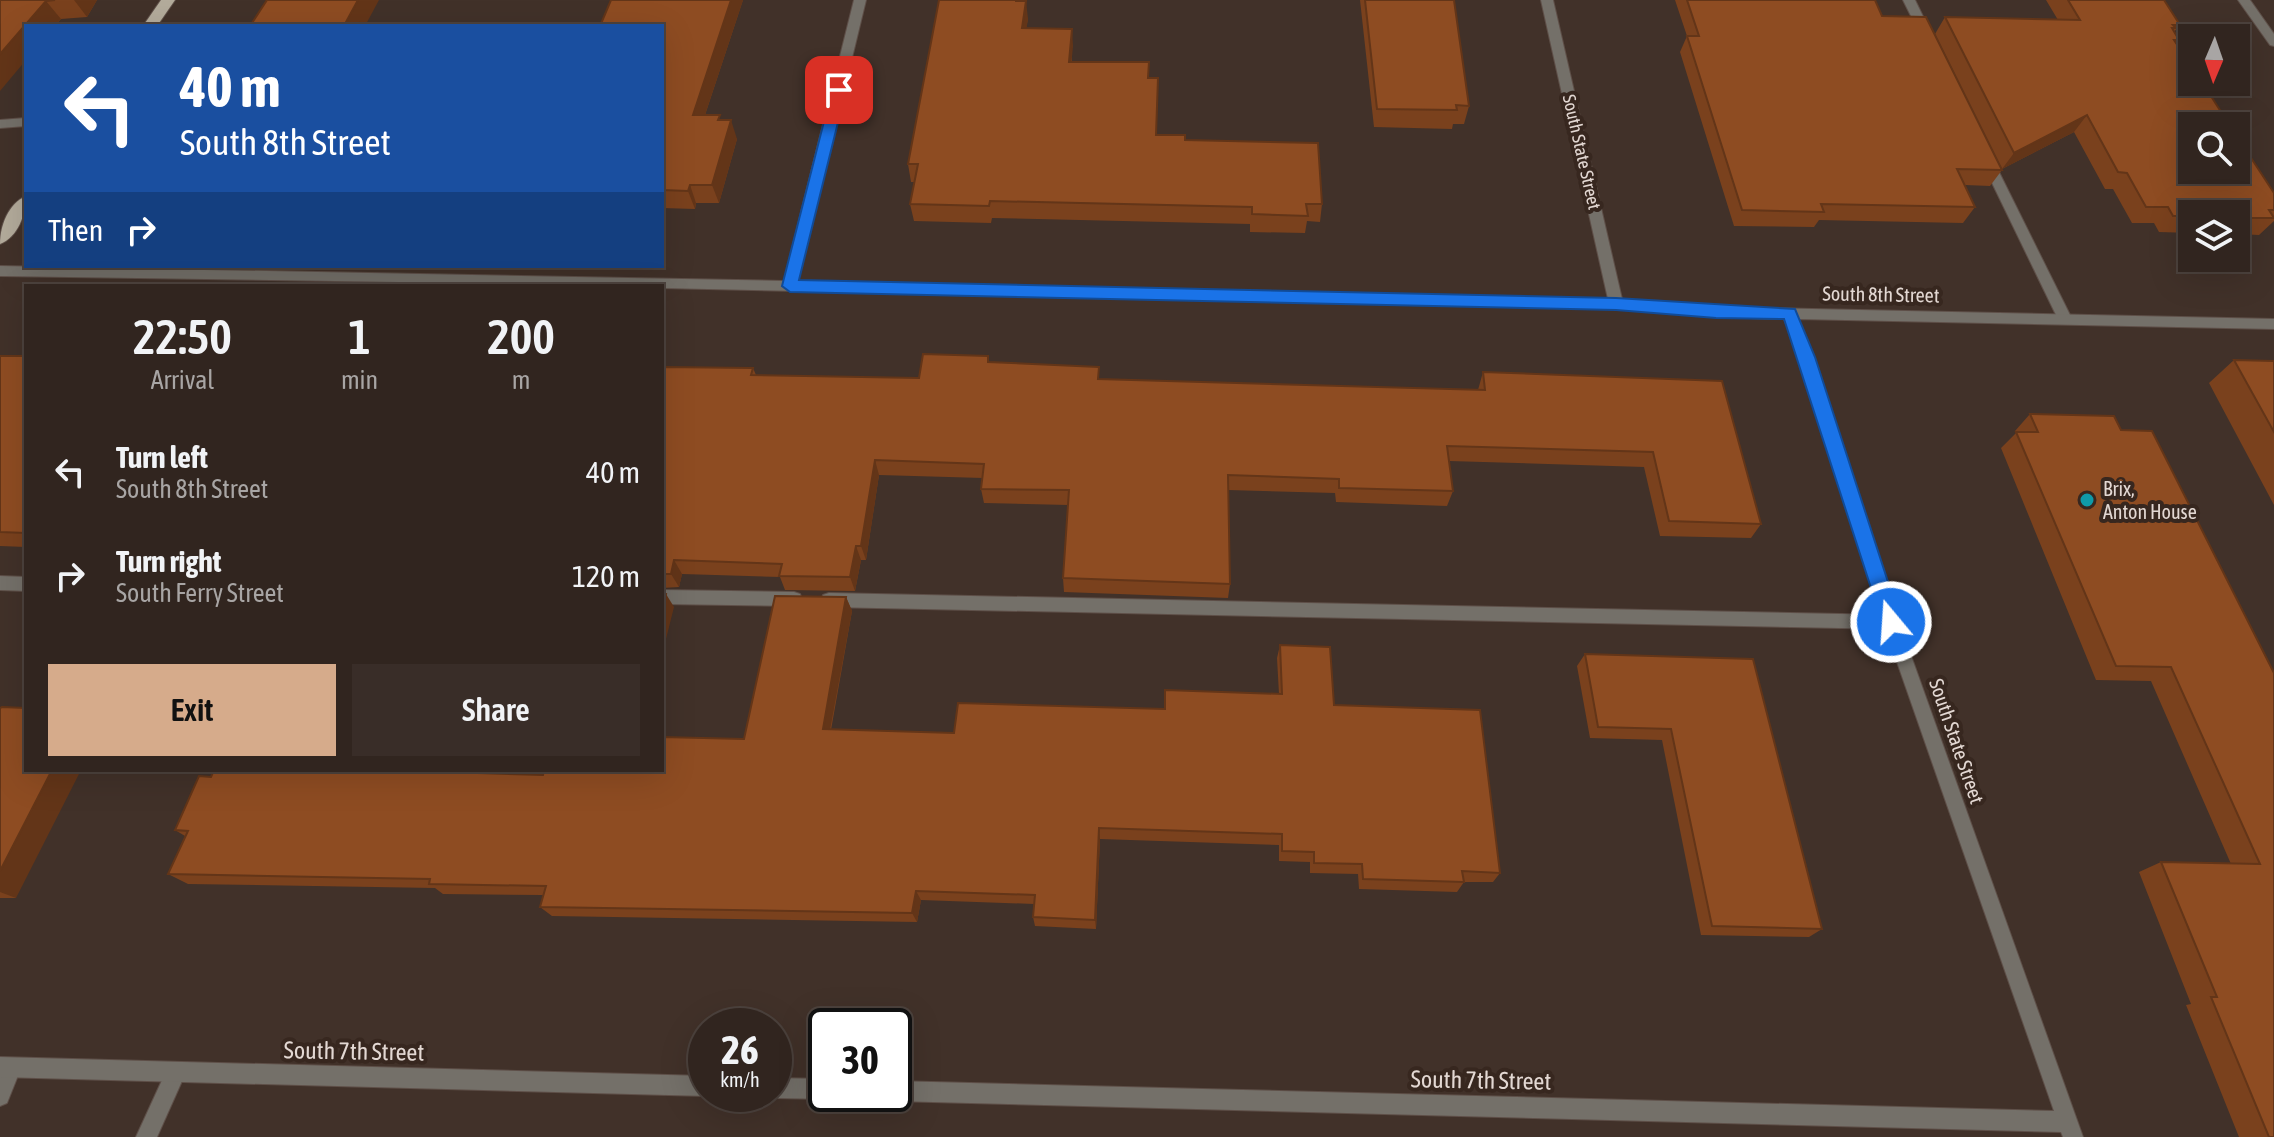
<!DOCTYPE html>
<style>
body{margin:0;font-family:"Asap Condensed",sans-serif;background:#392d28;color:#f1f3f6;height:100vh;display:flex;flex-direction:column;font-size:30px;white-space:nowrap}
*{box-sizing:border-box;margin:0}
p{font-size:26px;color:#a8a5a4}
.icon{flex:none;width:44px;height:44px;fill:none;stroke:currentColor;stroke-width:2;stroke-linecap:round;stroke-linejoin:round}
.map{position:relative;flex:1;overflow:hidden}
.sheet{position:absolute;left:24px;top:284px;width:640px;height:488px;display:flex;flex-direction:column;background:#31251f;border-radius:0px;box-shadow:0 8px 32px #0002,0 0 0 2px #4c423d}
.sheet>*{flex:none}
.top-card{position:absolute;left:24px;top:24px;width:640px;height:244px;border-radius:0px;box-shadow:0 8px 32px #0002,0 0 0 2px #4c423d;background:#1a4fa0;color:#fff;overflow:hidden}
.needle{width:52px;rotate:182deg}
.tools{position:absolute;left:2178px;top:24px;display:grid;gap:16px}
.tools a{display:grid;place-items:center;width:72px;height:72px;border-radius:0px;background:#31251f;box-shadow:0 8px 32px #0002,0 0 0 2px #4c423d;font-size:40px}
.speed{position:absolute;left:688px;top:1008px;display:flex;gap:16px;font-size:40px;font-weight:700;text-align:center}
.speed>*{display:grid;place-content:center;width:104px;height:104px;border-radius:50%;background:#31251f;box-shadow:0 8px 32px #0002,0 0 0 2px #4c423d;line-height:1}
.speed small{font-size:20px;font-weight:400}
.speed .limit{border:4px solid #111;border-radius:12px;background:#fff;color:#111}
.pin{position:absolute;display:grid;place-items:center;width:68px;height:68px;color:#fff;margin:-34px;border-radius:16px;box-shadow:0 4px 12px #0006}
.me{position:absolute;width:88px;margin:-44px;rotate:342deg;stroke-linejoin:round;filter:drop-shadow(0 0 6px #0008)}
.turn{display:flex;align-items:center;gap:28px;height:168px;padding:0 24px;font-size:36px}
.turn .icon{width:104px;height:104px;stroke-width:2.5}
.turn b{display:block;font-size:56px;line-height:68px}
.then{display:flex;align-items:center;height:76px;padding:0 24px;background:#0003;gap:16px;font-size:30px}
.eta{display:flex;justify-content:space-evenly;align-items:center;height:136px;text-align:center}
.eta b{font-size:48px;font-weight:600;line-height:56px}
.action{display:flex;gap:16px;margin-top:auto;padding:16px 24px}
.action a{flex:1;height:92px;border-radius:0px;background:#d6ab8b;color:#111;font-size:32px;font-weight:600;line-height:92px;text-align:center}
.action a+a{background:#392d28;color:#f1f3f6}
ul{padding:0;list-style:none}
li{display:flex;align-items:center;gap:24px;height:104px;padding:0 24px}
li div{flex:1}
li b{display:block;font-size:30px}
li em{font-style:normal}
.map>svg:first-child{display:block}
</style>
<div class="map">
<svg width="2274" height="1137" viewBox="0 0 2274 1137">
<rect width="100%" height="100%" fill="#413129"/>
<g fill="none" stroke-linecap="round" stroke-linejoin="round">
<defs>
<g id="lane">
<path d="M1903,0h12l18,37 -2,3h-8z"/>
<path d="M26,118v8l-26,2v-8z"/>
<path d="M1986,154l6,4 80,161 -2,4 -5,1 -7,-5 -78,-161z"/>
<path d="M0,576l26,1v14l-26,-1z"/>
<path d="M662,590l132,2 6,2 2,5 -2,5 -6,2 -132,-2z"/>
<path d="M829,593l1062,22 6,2 2,5 -2,5 -6,2 -1062,-22 -6,-2 -2,-5 2,-5z"/>
<path d="M11,1058l7,3 3,7 -14,35 -7,3v-35l4,-10z"/>
<path d="M176,1062l7,3 3,7 -29,65h-21l33,-72z"/>
</g>
<g id="street">
<path d="M854,0h12l-68,281 810,18 -67,-299h12l69,299 94,8 558,12v10l-476,-10 16,38 85,265 184,515h-20l-2,-5 -1167,-31 -7,-3 -2,-4h9v-13l1160,30 -171,-489 -83,-265 -16,-38 -68,-2 -100,-8 -954,-21v-2l-662,-10v-10l784,15z"/>
<path d="M2238,0h12l24,34v12l-4,-1z"/>
<path d="M0,1057l706,19v18h5l-5,2 -706,-19z"/>
<path d="M774,1078l52,1v15h8l-8,5 -52,-1 -8,-4h8z"/>
</g>
<g id="primary">
<path d="M161,0h14l-18,26h-14z"/>
<path d="M26,196c0,18 -8,41 -26,48 0,-18 8,-40 26,-48z"/>
</g>
</defs>
<use href="#lane" stroke="#5e4f48" stroke-width="2"/>
<use href="#street" stroke="#5e4f48" stroke-width="2"/>
<use href="#primary" stroke="#5e4f48" stroke-width="2"/>
<use href="#lane" fill="#747069" fill-rule="evenodd"/>
<use href="#street" fill="#747069" fill-rule="evenodd"/>
<use href="#primary" fill="#b3ab9b" fill-rule="evenodd"/>
</g>
<g fill="#7a411d">
<path d="M0,0h97l-10,17 -26,2 -6,7h-29z"/>
<path d="M611,0h132l-38,115 16,5 16,19 -18,64h-23l-1,6 -33,-1v-182z"/>
<path d="M1360,0h94l15,106 -5,18h-11l-1,5 -78,-2z"/>
<path d="M1675,0h200l7,16 120,154 -12,16 -25,-1 10,22 -12,16 -144,-3 -5,7 -80,-1 -54,-174 7,-16z"/>
<path d="M2046,0h118l16,25 -6,7 5,8 -2,3 97,150v28l-15,14 -23,-1v-20h-44v19l-33,-1 -5,-9h-22l-19,-34h-8l-31,-57 -72,37 -67,-135 10,-17 113,3z"/>
<path d="M1020,1l8,18 -2,9 46,1v33l76,16 9,57 28,5 137,64 -2,18 -13,-1 -2,12 -55,-1v-8l-258,-6 -1,5 -77,-2 -4,-17 5,-22h-4l-3,-18z"/>
<path d="M0,356h26v191l-26,-1z"/>
<path d="M2234,360l40,1v144l-65,-122z"/>
<path d="M989,363l110,4v12l379,11 5,-18 239,9 39,143 -10,14 -91,-2 -16,-69 -195,-6 4,30 -6,15 -111,-4 -1,-9 -107,-3 2,94 -2,14 -164,-6 -1,-14 5,-73 -84,-2 -3,-14 2,-11 -104,-3 -13,85h-5l-6,31 -70,-1 -5,-13 -98,-3 -3,13 -17,1v-221l91,1 3,7 163,3z"/>
<path d="M2030,414l91,16 153,243v464h-35l-53,-132 5,-1 -52,-132 22,-10 70,2 -80,-183 -55,-1 -95,-232 15,-15 -1,-2z"/>
<path d="M846,597l6,14 -21,119 123,3 210,-24 115,-15 -2,-36 3,-13 54,60 166,168 -7,9h-29l-7,10 -98,-3 -1,-15 -48,-1v-11l-31,-1v-16l-179,-6 -4,90 -61,-3 -2,-9 1,-13 -113,-4 -4,22 -365,-6 -12,-9 3,-12 -100,-1 -8,-6 -247,-4 -20,-10 17,-38 -10,-6 368,-55 201,-36z"/>
<path d="M1585,654l168,5 69,270 -13,8 -108,-2 -39,-195 -72,-2 -13,-72z"/>
<path d="M0,708l16,190h-16z"/>
</g>
<g fill="#633518">
<path d="M74,0h23l-10,17z"/>
<path d="M358,0h21l-14,26h-17l-2,-4z"/>
<path d="M731,0h12l-44,133 -6,-18z"/>
<path d="M46,1l15,18 -6,7h-29v34l-26,31v-37z"/>
<path d="M1026,1l2,18 -4,27 -2,-18z"/>
<path d="M1072,29l1,17 -3,33 -1,-17z"/>
<path d="M2087,115l-13,17 -72,37 12,-16z"/>
<path d="M731,120l6,19 -18,64 -7,-18z"/>
<path d="M690,185l6,18 -1,6 -7,-18z"/>
<path d="M875,460l4,15 -13,85 -5,-14z"/>
<path d="M856,546l5,14 -6,31 -5,-14z"/>
<path d="M674,560l8,14 -3,13 -8,-13z"/>
<path d="M666,594l8,13 -12,48v-47z"/>
<path d="M846,597l6,14 -24,130 -5,-12z"/>
<path d="M52,770h29l-65,128 -16,-6v-21z"/>
<path d="M1099,828l1,11 -4,90 -1,-9z"/>
<path d="M916,891l5,9 -4,22 -5,-9z"/>
</g>
<g fill="#8e4c22" stroke="#633518" stroke-width="2">
<path d="M0,0h55l-9,1 -46,53z"/>
<path d="M267,0h91l-12,22h12l-2,4h-106z"/>
<path d="M611,0h120l-38,115h27l-2,5h13l-19,65h-22l-2,6 -26,-1v-164h-62z"/>
<path d="M939,0h77v1h10l-4,27 50,1 -3,33h80l-1,16h10l-2,57h29v5l133,3 4,61h-16l2,12 -56,-2v-7l-262,-6 -1,5 -79,-2 8,-40h-10z"/>
<path d="M1365,0h89l15,106 -13,-1 1,5 -80,-1z"/>
<path d="M1687,0h188l7,16 44,1 76,153 -45,-1 18,38 -154,-3 3,8 -82,-2 -55,-174h12z"/>
<path d="M2068,0h96l16,25h-7l3,3h-4l7,12h-5l18,27v15h10l28,44h-38v44h44v-35l38,58v17h-5l5,8h-38v-4h-44v2h-19l-5,-9h-22l-19,-34 -9,-1 -31,-57 -73,38 -69,-136 135,3z"/>
<path d="M923,354l65,2v6l111,5 -1,12 387,11 -2,-18 239,9 39,143 -92,-3 -16,-69 -206,-6 6,45 -114,-3v-9l-111,-4 2,109 -167,-6 6,-88 -88,-1 3,-25 -109,-4 -14,86h-5l-6,31 -71,-1 3,-12 -108,-4 -3,14h-9v-207l91,1 -2,7 168,3z"/>
<path d="M0,356h26v177l-26,-1z"/>
<path d="M2234,360l40,1v71z"/>
<path d="M2030,414l84,2 7,14 31,1 122,242v464h-5l-58,-140h6l-56,-135 99,2 -89,-197 -55,-1 -100,-234h22z"/>
<path d="M662,593l4,1 -4,14z"/>
<path d="M775,596l71,1 -23,132 131,4 4,-30 207,6v-19l117,4 -2,-49 50,2 4,58 146,5 20,163 -38,-2 2,11 -101,-3 -1,-15 -48,-1v-11l-32,-1v-17l-183,-6 -4,92 -62,-3 2,-22 -119,-4 -4,22 -372,-6 6,-21 -117,-2 1,-5 -262,-5 20,-43 -13,-1 24,-54 12,1 3,-7h168l161,5 1,-5h118v-33l82,2z"/>
<path d="M1585,654l168,5 69,270 -110,-3 -41,-197 -73,-2z"/>
<path d="M2,707l24,1v62h26l-52,101v-163z"/>
</g>
<path fill="#1a73e8" stroke="#114b97" stroke-width="2" d="M839,85l7,5 -47,190 817,18 179,11 20,48 86,265 -3,5h-13l-3,-5 -98,-303 -68,-1 -100,-8 -826,-18 -8,-6 50,-196z"/>
<circle fill="#0f9aa8" stroke="#37271f" stroke-width="3" cx="2087" cy="500" r="8"/>
<g text-anchor="middle" dominant-baseline="central" stroke-width="8" stroke-linejoin="round" paint-order="stroke">
<g font-size="18" fill="#e3d8d3" stroke="#37271f">
<text transform="translate(1582 152) rotate(77)">South State Street</text>
</g>
<g font-size="20" fill="#e3d8d3" stroke="#37271f">
<text transform="translate(1881 294) rotate(1)">South 8th Street</text>
<text transform="translate(1957 741) rotate(71)">South State Street</text>
</g>
<g font-size="20" fill="#e3d8d3" stroke="#37271f" text-anchor="start">
<text x="2103" y="488">Brix,<tspan x="2103" dy="23">Anton House</tspan></text>
</g>
<g font-size="24" fill="#e3d8d3" stroke="#37271f">
<text transform="translate(354 1051) rotate(1)">South 7th Street</text>
<text transform="translate(1481 1080) rotate(1)">South 7th Street</text>
</g>
</g>
</svg>
<div class="tools">
<a><svg class="needle" viewBox="-14 -14 28 28"><path d="M0-13l5 13h-10z" fill="#e53935"/><path d="M0 13l5-13h-10z" fill="#a8a5a4"/></svg></a>
<a><svg class="icon" aria-label="search" viewBox="0 0 24 24"><circle cx="10" cy="10" r="6"/><path d="M15 15l6 6"/></svg></a>
<a><svg class="icon" aria-label="layers" viewBox="0 0 24 24"><path d="M12 4l9 5-9 5-9-5zM3 14l9 5 9-5"/></svg></a>
</div>
<div class="speed"><div>26<small>km/h</small></div><div class="limit">30</div></div>
<div class="pin" style="left:839px;top:90px;background:#d93025"><svg class="icon" aria-label="arrive" viewBox="0 0 24 24"><path d="M6 21V4h12l-3 4 3 4H6"/></svg></div>
<svg class="me" style="left:1891px;top:622px" viewBox="-20 -20 40 40"><circle r="17" fill="#1a73e8" stroke="#fff" stroke-width="3"/><path d="M0-11L8 9 0 5-8 9z" fill="#fff"/></svg>
<div class="top-card">
<div class="turn"><svg class="icon" aria-label="left" viewBox="0 0 24 24"><path d="M17 20v-9H6M10 6l-5 5 5 5"/></svg><div><b>40 m</b>South 8th Street</div></div>
<div class="then">Then<svg class="icon" aria-label="right" viewBox="0 0 24 24"><path d="M7 20v-9h11M14 6l5 5-5 5"/></svg></div>
</div>
<section class="sheet">
<div class="eta">
<div><b>22:50</b><p>Arrival</p></div>
<div><b>1</b><p>min</p></div>
<div><b>200</b><p>m</p></div>
</div>
<ul>
<li><svg class="icon" aria-label="left" viewBox="0 0 24 24"><path d="M17 20v-9H6M10 6l-5 5 5 5"/></svg><div><b>Turn left</b><p>South 8th Street</p></div><em>40 m</em></li>
<li><svg class="icon" aria-label="right" viewBox="0 0 24 24"><path d="M7 20v-9h11M14 6l5 5-5 5"/></svg><div><b>Turn right</b><p>South Ferry Street</p></div><em>120 m</em></li>
</ul>
<div class="action"><a>Exit</a><a>Share</a></div>
</section>
</div>
